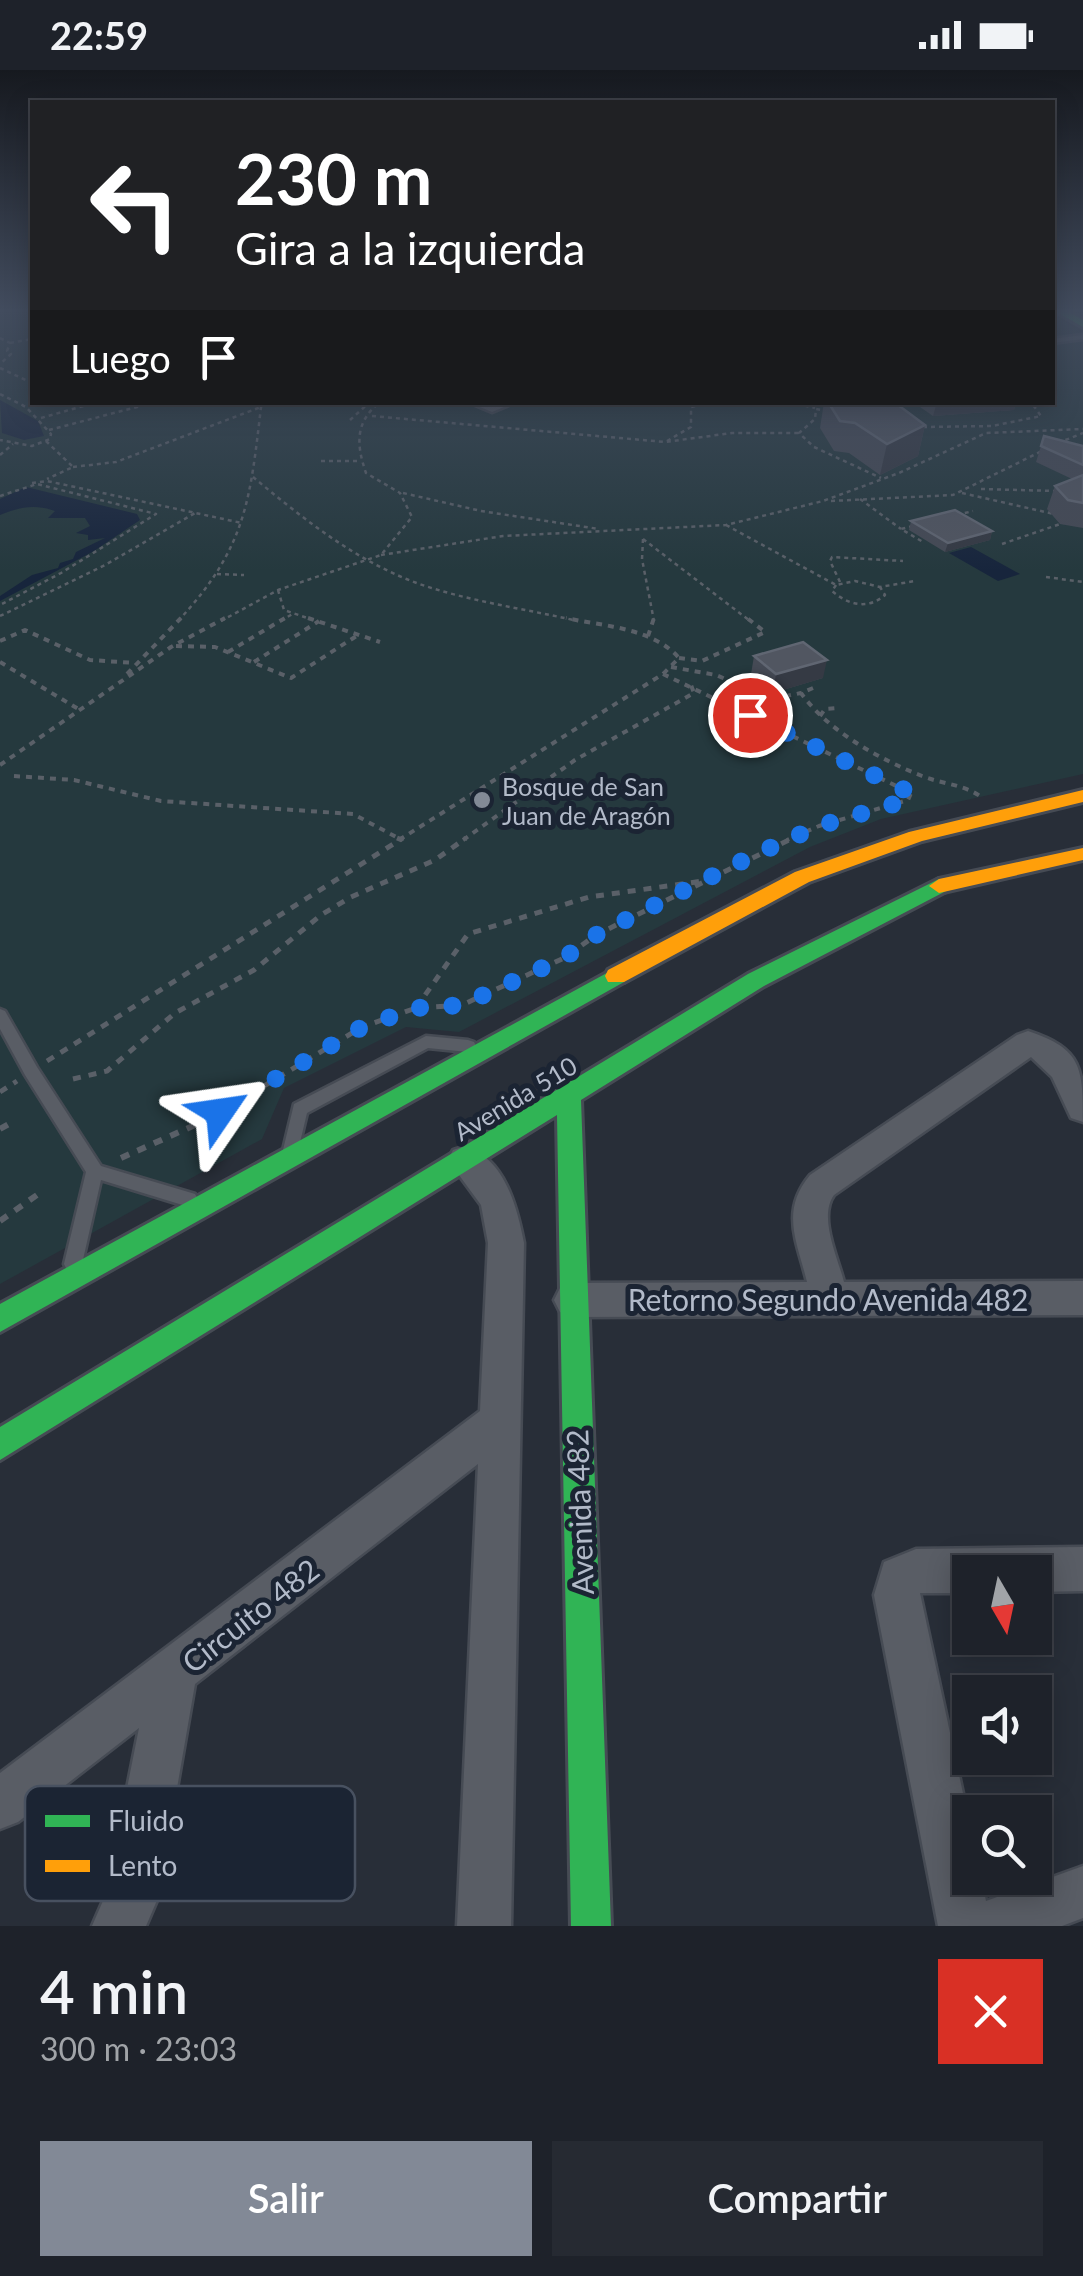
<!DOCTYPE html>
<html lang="es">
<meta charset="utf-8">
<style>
body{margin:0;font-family:Lato,sans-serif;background:#262a32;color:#f1f3f6;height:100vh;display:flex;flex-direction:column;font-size:38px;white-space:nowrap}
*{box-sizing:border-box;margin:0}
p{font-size:32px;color:#a1a4a8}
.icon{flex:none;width:55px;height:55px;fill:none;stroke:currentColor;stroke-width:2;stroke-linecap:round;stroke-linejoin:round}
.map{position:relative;height:1856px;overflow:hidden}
.drawer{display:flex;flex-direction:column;background:#1e222a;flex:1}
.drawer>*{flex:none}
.top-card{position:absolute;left:30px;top:30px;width:1025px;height:305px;border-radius:0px;box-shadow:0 5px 25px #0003,0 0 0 2px #3c3f47;background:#202124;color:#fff;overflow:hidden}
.needle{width:65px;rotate:171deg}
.controls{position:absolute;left:952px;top:1485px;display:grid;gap:20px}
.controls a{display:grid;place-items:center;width:100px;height:100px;border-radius:0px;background:#1e222a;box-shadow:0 5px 25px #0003,0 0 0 2px #3c3f47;font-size:50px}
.pin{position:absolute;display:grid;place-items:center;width:85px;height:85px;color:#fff;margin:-42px;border:5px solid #fff;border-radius:50%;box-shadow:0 2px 10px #0007}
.me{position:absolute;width:110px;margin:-55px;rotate:58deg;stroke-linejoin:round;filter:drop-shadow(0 0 8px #0008)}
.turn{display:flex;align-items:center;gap:35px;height:210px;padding:0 40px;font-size:45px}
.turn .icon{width:130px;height:130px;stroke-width:2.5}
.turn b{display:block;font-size:70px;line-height:85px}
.then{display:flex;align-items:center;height:95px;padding:0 40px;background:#0003;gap:20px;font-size:38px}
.round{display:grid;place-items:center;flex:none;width:105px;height:105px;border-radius:0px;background:#262a32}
.summary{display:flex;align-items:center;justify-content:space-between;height:170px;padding:0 40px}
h1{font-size:60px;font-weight:600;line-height:75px}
.cta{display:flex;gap:20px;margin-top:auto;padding:20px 40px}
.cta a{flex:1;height:115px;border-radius:0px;background:#828996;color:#fff;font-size:40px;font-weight:600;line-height:115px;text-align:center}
.cta a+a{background:#262a32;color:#f1f3f6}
.status{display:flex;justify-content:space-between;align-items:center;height:70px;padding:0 50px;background:#1e222a;direction:ltr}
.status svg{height:28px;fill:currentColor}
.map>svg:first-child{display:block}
</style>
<div class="status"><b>22:59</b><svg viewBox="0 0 49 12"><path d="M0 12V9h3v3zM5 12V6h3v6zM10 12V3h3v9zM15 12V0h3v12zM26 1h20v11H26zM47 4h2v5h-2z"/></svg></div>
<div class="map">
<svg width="1083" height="1856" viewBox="0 0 1083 1856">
<rect width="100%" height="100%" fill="#282e38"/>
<path fill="#25393e" d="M0,241h32v91h1020l1,-87 30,18v441l-202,45 -71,28 -351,185 -53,-5 -122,61 -22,51 -262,145z"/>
<g fill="#17253c">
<path d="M0,330l38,21 6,15 -20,4 -22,-7z"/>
<path d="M26,417l111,27 3,6 -46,31 -94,50v-5l32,-21 26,-7 2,-5 13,-4 3,-7 29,-14 -17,2v-5l-12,-2 14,-7 -5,-8h-37l7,-7c-20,-7 -36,-4 -55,4v-16z"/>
<path d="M971,477l49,27 -22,7 -49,-28z"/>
</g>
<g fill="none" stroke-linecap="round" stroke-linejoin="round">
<defs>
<g id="lane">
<path d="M1083,265v4l-31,4v-4z"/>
<path d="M468,332h11l13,5 13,-5h11l-24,10z"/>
<path d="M0,939l5,2 32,56 64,99 94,28 3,5 -3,5 -6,3 -88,-27 -19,84 -3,6 -6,2 -6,-2 -3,-6 22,-92 -61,-97 -25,-46z"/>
<path d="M426,966l42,4 6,2 2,4 -2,4 -6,2 -40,-4 -121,65 -10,42 -6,2 -6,-2 -2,-5 11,-46z"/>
</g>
<g id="street">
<path d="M1028,961c55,18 55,38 55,91l-12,-4 -19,-41 -21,-20 -197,138c-16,22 4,63 10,87l239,-1v34l-510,2 -13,-5 -6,-12 6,-12 13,-5 234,-1c-10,-41 -27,-71 3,-107l207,-140z"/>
<path d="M465,1076c40,13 52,61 59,97l-13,683h-54l21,-462 -283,220 -37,214 -12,28h-54l14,-32 33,-166 -121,94 -18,7v-56l480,-362 8,-168 -7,-38 -33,-45 5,-10z"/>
<path d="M1083,1477v44l-48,1v-20h-65v21h-50l50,233v52h11l5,23 97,-35v52l-21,8h-124l-64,-331 10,-33 32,-13z"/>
</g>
<g id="fast">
<path d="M1055,241h12l16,9v7z"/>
<path d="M939,809l10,7 -3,5 -182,95 -183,114 30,826h-40l-14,-811 -557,345v-33l748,-453z"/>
<path d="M616,898l11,8 -3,6 -624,350v-28z"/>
</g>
<g id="slow">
<path d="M1083,720v12l-161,39 -113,41 -185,100h-16l-3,-6 3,-6 187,-98 114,-40z"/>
<path d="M1083,778v12l-144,33 -10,-7 10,-7z"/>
</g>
</defs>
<use href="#lane" stroke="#464b54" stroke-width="5"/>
<use href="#street" stroke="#464b54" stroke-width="5"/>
<use href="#fast" stroke="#464b54" stroke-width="6"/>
<use href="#slow" stroke="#464b54" stroke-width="6"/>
<g stroke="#5a6068" stroke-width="2.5" stroke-dasharray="4 4" stroke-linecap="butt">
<path d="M0,268l10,5 -3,8 4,3 -11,10"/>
<path d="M10,273l22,-4"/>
<path d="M0,298l32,15"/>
<path d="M0,324l26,13 25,27 -1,5 -18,7 -32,-6"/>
<path d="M789,332l26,6"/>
<path d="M828,341l-12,-2 -1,10 -16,14 15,14 67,31"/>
<path d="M372,346l293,26 67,-9h67"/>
<path d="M41,348l46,-13 -2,-3"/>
<path d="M350,350l20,-18"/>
<path d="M923,357l69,-1 49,-10 -10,-14"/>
<path d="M49,360l107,-28"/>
<path d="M46,371l27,26 -26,12"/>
<path d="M667,371l24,-14v-20l19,-5"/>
<path d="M1058,373l25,-10"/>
<path d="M0,385l13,-11"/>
<path d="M321,391h40"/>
<path d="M73,397l43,-5 145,-55"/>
<path d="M253,407c54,45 113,92 182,112 46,14 95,21 143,32"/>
<path d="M32,413l15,-2 195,42"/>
<path d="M981,419l74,2"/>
<path d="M403,423l78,18 118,18"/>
<path d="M962,423l92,21"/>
<path d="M0,426l37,-12 119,30 -95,59 -61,32"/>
<path d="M860,429l41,30"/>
<path d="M831,431l122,-6 91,-45"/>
<path d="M957,445l16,-4"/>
<path d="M726,455l110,60 19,-4 25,6 35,-6"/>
<path d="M913,456l-12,3 22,13"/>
<path d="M643,469l107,82"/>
<path d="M643,469l-1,20 12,62"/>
<path d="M1002,474l61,-21"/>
<path d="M381,485l122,-19 223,-11 97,-24 76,-28 87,-40 97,-4"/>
<path d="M217,504l27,1"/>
<path d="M1046,507l37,5"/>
<path d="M840,512l-10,-21 2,-4 71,4"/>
<path d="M836,515l-4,6c16,14 36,19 53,4l-5,-8"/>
<path d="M278,520l6,20 32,11"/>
<path d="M0,546l105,-51 90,-52"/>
<path d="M178,551c68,-73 72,-120 83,-214l5,-5"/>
<path d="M221,551l57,-31 103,-35 31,-38 -12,-24 -34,-20c-10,-29 -11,-51 14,-71"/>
<path d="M281,551l13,-8"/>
</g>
<g stroke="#5a6068" stroke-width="4" stroke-dasharray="6 6" stroke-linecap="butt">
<path d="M308,548l72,24"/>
<path d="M648,566l6,-18"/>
<path d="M0,571l25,-11 65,30 45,3"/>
<path d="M176,576l39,1 76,31 67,-43"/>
<path d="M228,582l57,-34"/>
<path d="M679,588l23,3 63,-29 -18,-14"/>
<path d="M0,592l80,48"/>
<path d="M254,592l65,-41"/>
<path d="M671,597l45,8 56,24 29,-6"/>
<path d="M127,604l54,-56"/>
<path d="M663,604l248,119 -3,7 -89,26 -32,14"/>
<path d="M813,618l-12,5c27,38 78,66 121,83 20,8 40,8 58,20"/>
<path d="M820,646l5,-7 13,-1"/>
<path d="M0,695l171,-118 54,-29"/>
<path d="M14,706l60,4 87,21 192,13 49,26"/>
<path d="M399,770l264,-166 16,-16c-26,-30 -76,-32 -113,-40"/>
<path d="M463,770l112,-80 119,-67 -3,-8"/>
</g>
<g stroke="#5a6068" stroke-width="5" stroke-dasharray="8 8" stroke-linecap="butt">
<path d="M397,768l5,2"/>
<path d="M416,938l52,-74 121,-37 114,-16"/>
<path d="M47,991l356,-223"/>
<path d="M73,1009l34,-8 68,-58 79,-43 67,-55 30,-18 84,-37 31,-22"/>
<path d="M0,1022l17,-11"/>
<path d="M209,1049l153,-92 54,-19 46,-3 102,-47 32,-23 197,-97"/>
</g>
<g stroke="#5a6068" stroke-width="6" stroke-dasharray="9 9" stroke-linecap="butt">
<path d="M0,1059l14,-8"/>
<path d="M121,1088l92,-41"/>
<path d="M0,1151l44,-31"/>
</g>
<use href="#lane" fill="#595d65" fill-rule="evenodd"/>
<use href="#street" fill="#595d65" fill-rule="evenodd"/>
<use href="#fast" fill="#30b455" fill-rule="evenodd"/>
<use href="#slow" fill="#ff9f0a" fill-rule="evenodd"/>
</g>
<g fill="#454a55">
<path d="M824,332h70l31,23 -7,31 -38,19 -31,-22 -15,-2 -14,-23z"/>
<path d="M913,332h103l-2,8 -81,6z"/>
<path d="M1044,366l39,10v82l-23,-4 -13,-15 8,-23 17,-7 -36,-17z"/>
<path d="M911,451l81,10 -2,9 -45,12 -36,-22z"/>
<path d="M754,586l69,22 -50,15 -22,-19z"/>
</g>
<g fill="#353a44">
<path d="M937,332h79l-2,8 -81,6z"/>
<path d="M925,355l-7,31 -38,19 7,-31z"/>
<path d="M992,461l-2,9 -45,12 3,-9z"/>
<path d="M827,590l-4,18 -50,15 3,-19z"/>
</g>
<g fill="#515661" stroke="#606672" stroke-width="2.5">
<path d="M828,332h66l31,23 -38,19 -32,-21 -15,-2z"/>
<path d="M1044,366l39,10v19l-42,-19z"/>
<path d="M1083,405v28l-15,-3 -13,-14z"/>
<path d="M955,440l37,21 -44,12 -37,-22z"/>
<path d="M803,572l24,18 -51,14 -22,-18z"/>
</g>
<linearGradient id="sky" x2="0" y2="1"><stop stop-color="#16191f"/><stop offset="0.48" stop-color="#424c5e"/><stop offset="1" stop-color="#424c5e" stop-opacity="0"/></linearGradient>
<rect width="1083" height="501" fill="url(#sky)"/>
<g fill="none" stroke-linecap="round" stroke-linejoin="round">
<path stroke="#1a73e8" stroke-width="18" stroke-dasharray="0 32.4" d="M220,1042l142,-85 54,-19 46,-3 102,-47 32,-23 158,-80 65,-29 89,-26 3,-7 -161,-78"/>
</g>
<circle fill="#828996" stroke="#1b2433" stroke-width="4" cx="482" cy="730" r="10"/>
<g text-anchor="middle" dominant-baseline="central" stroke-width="10" stroke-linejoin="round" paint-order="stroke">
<g font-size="25" fill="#b2bac9" stroke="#1b2433" text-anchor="start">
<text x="502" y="716">Bosque de San<tspan x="502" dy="29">Juan de Aragón</tspan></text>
</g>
<g font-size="25" fill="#b2bac9" stroke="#1b2433">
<text transform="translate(515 1028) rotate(-31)">Avenida 510</text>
</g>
<g font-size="30" fill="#b2bac9" stroke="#1b2433">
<text x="828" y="1229">Retorno Segundo Avenida 482</text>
<text transform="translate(579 1442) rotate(-92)">Avenida 482</text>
<text transform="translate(250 1545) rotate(-38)">Circuito 482</text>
</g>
</g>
<rect x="25" y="1716" width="330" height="115" rx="15" fill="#1b2433" stroke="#485160" stroke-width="2.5"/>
<rect x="45" y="1745" width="45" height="12" fill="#30b455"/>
<rect x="45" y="1790" width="45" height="12" fill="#ff9f0a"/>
<g font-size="28" fill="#b2bac9">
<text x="108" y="1761">Fluido</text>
<text x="108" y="1806">Lento</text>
</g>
</svg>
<div class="controls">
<a><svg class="needle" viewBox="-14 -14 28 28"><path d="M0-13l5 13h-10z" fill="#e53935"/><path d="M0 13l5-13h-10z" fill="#a1a4a8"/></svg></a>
<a><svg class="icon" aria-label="sound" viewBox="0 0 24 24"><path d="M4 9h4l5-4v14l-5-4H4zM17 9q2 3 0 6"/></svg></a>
<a><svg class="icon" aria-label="search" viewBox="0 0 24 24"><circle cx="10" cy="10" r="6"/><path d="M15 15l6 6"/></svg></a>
</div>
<div class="pin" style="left:750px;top:645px;background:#d93025"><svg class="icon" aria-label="arrive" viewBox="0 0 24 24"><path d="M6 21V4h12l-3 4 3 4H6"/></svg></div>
<svg class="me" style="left:220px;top:1042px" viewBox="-20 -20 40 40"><path d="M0-17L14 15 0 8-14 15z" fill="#1a73e8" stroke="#fff" stroke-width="4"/></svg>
<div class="top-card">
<div class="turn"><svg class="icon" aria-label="left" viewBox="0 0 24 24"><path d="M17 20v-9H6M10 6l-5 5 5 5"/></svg><div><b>230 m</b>Gira a la izquierda</div></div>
<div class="then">Luego<svg class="icon" aria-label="arrive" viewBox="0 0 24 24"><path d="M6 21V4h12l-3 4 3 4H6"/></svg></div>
</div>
</div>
<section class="drawer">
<div class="summary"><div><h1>4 min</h1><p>300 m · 23:03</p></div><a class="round" style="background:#d93025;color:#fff"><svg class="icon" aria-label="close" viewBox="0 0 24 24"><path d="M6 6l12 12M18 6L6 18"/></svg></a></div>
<div class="cta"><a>Salir</a><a>Compartir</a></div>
</section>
